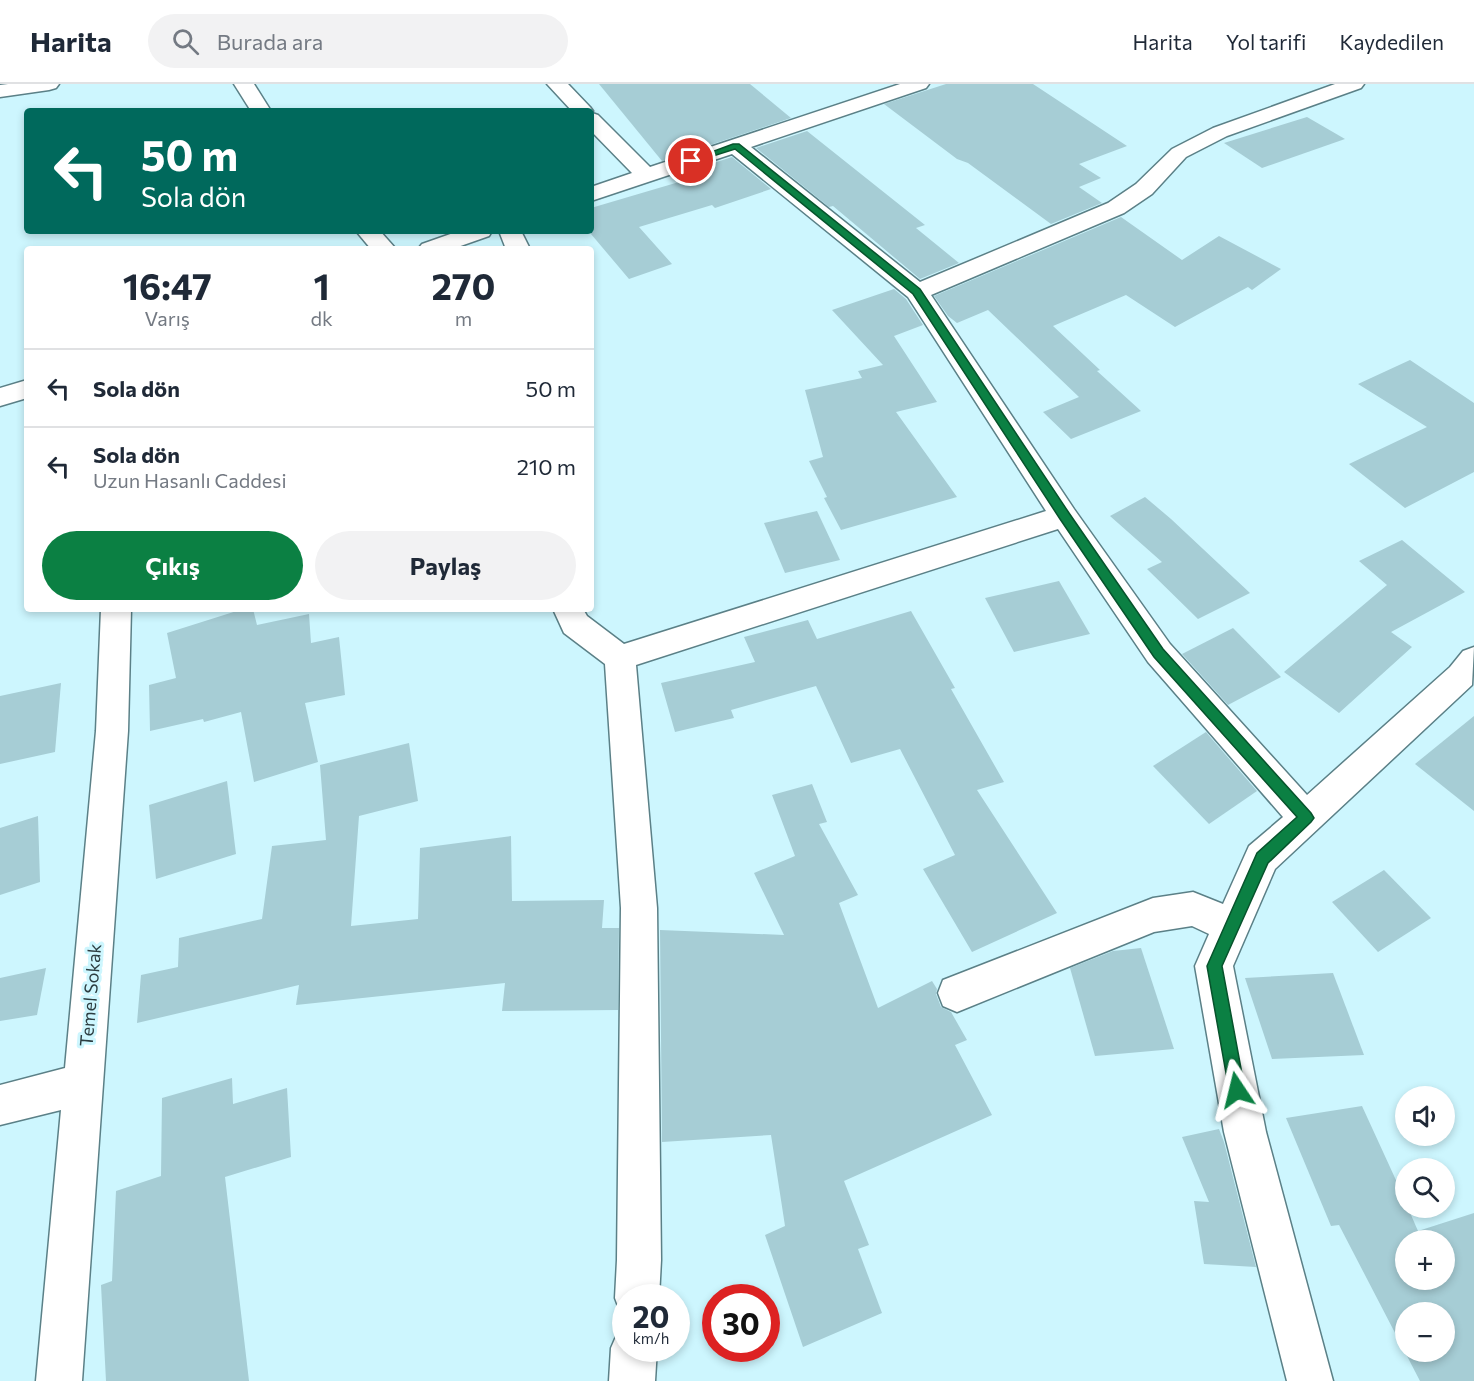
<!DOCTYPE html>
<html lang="tr">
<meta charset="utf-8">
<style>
body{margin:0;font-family:Commissioner,sans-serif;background:#f2f2f3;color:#1f2937;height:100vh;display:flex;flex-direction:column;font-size:22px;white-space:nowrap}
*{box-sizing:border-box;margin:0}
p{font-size:20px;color:#747a83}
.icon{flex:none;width:33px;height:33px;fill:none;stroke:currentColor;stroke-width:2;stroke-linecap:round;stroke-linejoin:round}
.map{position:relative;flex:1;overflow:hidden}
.sheet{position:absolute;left:24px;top:162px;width:570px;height:366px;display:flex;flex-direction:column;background:#fff;border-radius:6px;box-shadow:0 3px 9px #0003}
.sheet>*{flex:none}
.banner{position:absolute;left:24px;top:24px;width:570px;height:126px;border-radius:6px;box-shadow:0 3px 9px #0003;background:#00695c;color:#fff;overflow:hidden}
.fabs{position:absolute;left:1395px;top:1002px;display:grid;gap:12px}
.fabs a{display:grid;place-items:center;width:60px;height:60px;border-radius:50%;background:#fff;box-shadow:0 3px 9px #0003;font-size:30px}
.speed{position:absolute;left:612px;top:1200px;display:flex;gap:12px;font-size:30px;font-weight:700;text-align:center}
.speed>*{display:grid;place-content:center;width:78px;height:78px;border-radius:50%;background:#fff;box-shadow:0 3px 9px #0003;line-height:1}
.speed small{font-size:15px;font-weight:400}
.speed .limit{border:9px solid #d22;background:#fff;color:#111}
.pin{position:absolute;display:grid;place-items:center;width:51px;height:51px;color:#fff;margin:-26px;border:3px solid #fff;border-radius:50%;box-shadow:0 2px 6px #0007}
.me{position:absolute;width:66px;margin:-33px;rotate:350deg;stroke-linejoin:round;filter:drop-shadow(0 0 4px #0008)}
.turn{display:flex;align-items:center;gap:21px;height:126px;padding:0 18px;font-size:27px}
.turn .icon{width:78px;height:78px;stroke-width:2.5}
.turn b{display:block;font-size:42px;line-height:51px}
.eta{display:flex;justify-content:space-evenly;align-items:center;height:102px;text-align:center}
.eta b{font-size:36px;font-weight:700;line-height:42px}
.action{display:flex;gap:12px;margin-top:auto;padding:12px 18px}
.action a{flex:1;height:69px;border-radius:36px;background:#0b8043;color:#fff;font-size:24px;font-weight:700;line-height:69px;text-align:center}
.action a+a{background:#f2f2f3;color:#1f2937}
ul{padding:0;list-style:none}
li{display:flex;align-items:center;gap:18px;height:78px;padding:0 18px;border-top:2px solid #e0e1e3}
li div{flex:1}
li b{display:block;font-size:22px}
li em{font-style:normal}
header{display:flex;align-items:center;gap:36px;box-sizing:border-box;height:84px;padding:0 30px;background:#fff;border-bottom:2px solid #e0e1e3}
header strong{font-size:28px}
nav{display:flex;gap:33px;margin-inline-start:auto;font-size:21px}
.search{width:420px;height:54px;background:#f2f2f3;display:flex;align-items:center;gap:15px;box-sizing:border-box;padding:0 21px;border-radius:33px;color:#747a83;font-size:22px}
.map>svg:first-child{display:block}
</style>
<header>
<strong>Harita</strong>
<div class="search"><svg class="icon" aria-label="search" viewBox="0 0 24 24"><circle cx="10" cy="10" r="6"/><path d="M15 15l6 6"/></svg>Burada ara</div>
<nav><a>Harita</a><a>Yol tarifi</a><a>Kaydedilen</a></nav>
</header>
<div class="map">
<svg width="1474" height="1297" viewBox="0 0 1474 1297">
<rect width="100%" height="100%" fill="#cdf6fe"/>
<g fill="#a6cdd5" fill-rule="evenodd">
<path d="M599,0h151l41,34 -129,43z"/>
<path d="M946,0h87l94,62 -48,18 22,14 -22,9 23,16 -51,21 -83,-61 -11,-4 -73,-55z"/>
<path d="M1307,33l38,22 -83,29 -38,-25z"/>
<path d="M807,47l118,94 -9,3 43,35 -39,16 -87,-73 -4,1 -73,-59z"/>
<path d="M732,73l39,32 -56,19 -3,-3 -73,22 33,37 -43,15 -38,-45v-26l88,-26 -5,-6z"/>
<path d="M1121,133l61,43 37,-24 62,33 -29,21 -4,-3 -73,40 -49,-32 -73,31 47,44 -3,1 44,40 -70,28 -28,-27 36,-15 -91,-87 -31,13 -9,-7 -14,-20z"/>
<path d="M894,205l12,10 17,26 -29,11 43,66 -41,10 61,85 -116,33 -17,-32 3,-1 -18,-36 14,-4 -18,-67 57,-12 -4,-7 25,-6 -51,-55z"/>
<path d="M1410,276l64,43v69l-69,36 -56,-44 78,-37 -69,-43z"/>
<path d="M1145,413l26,22 79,74 -52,26 -51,-50 15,-7 -52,-46z"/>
<path d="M817,427l23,49 -55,13 -21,-50z"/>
<path d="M1402,456l63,52 -74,40 21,15 -73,66 -55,-41 103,-87 -28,-24z"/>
<path d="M1059,497l31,53 -76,18 -29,-54z"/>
<path d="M243,525h10l4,16 52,-11 2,29 28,-6 6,58 -40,8 13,59 -64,20 -13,-70 -37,10 -1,-3 -53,12 -1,-46 27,-7 -9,-45z"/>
<path d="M911,527l44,77 -4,1 53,93 -27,8 80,123 -85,39 -49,-83 32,-14 -55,-106 -49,14 -35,-77 -85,24 3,8 -59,14 -14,-49 94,-21 -11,-25 64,-17 9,19z"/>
<path d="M1233,544l48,49 -53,28 -46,-51z"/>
<path d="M61,599l-6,69 -55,12v-68z"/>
<path d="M1474,632v95l-59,-47z"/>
<path d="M1206,648l51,59 -48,33 -56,-58z"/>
<path d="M409,659l9,58 -59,15 -8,110 67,-7 2,-71 91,-12 1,65 92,-1 -2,28h17l-1,82 -116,1 3,-28 -209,22 3,-20 -162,38 4,-48 37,-8 1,-29 83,-19 10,-73 54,-6 -6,-75z"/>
<path d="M227,697l9,73 -80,25 -7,-74z"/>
<path d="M812,700l15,38 -8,2 39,71 -19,8 39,105 54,-27 5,8 -1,5 5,13 10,5 16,28 -12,5 37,70 -148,66 25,64 -11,4 24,64 -79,34 -38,-112 20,-9 -14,-91 -109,7 -2,-212 124,5 -30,-62 41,-17 -23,-61z"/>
<path d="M38,732l2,66 -40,13v-67z"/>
<path d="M1384,786l47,48 -53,34 -46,-50z"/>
<path d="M1141,864l33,101 -79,7 -25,-88 43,-17z"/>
<path d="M46,884l-9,47 -37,6v-43z"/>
<path d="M1333,889l31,82 -92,4 -27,-81z"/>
<path d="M232,994l1,26 54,-16 4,69 -66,20 24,204h-143l-5,-96 11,-4 4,-90 45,-15 1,-78z"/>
<path d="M1362,1022l44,96v6h2l10,23 56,-18v168h-54l-81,-156 -8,1 -45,-108zM1406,1156h38v40h-38zM1406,1228h38v40h-38z"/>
<path d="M1219,1045l5,13 32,125 -52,-3 -10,-63 15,1 -27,-65z"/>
</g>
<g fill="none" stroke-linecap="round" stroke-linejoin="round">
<defs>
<g id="minor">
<path d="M8,0h51l-3,4 -7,2 -49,7v-12z"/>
<path d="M234,0h20l17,27h-20z"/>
<path d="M547,0h21l22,23 3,4 -1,2 6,2 52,52 250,-83h29l-3,4 -175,59 169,135 188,-79 28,-19 36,-35 41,-21 122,-44h29l-3,4 -134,48 -41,21 -34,37 -28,19 -193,82 143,214 96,135 137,151 143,-128 13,-16 11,-4 -2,38 -197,184 -42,97 33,166 67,249h-46l-63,-249 -29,-166 14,-32 -17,-8 -38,6 -197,80 -14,-6 -5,-13 5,-13 210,-82 40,-6 30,12 26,-58 34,-29 -135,-155 -90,-133 -422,136 21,243 4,352 -2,38h-33v18l-5,-2 -6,-16 2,-38 4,-352 -16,-244 -41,-31 -11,-24h30l4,7 37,28 422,-133 -138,-214 -176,-143 -141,47v-14l41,-14 -41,-42v-20h-19z"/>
<path d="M356,147h24l16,18h-25z"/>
<path d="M459,147h33l-3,5 -37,13h-34l4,-5z"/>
<path d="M499,147h22l9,18h-24z"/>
<path d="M27,296v18l-27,8v-18z"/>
<path d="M101,525h30l-3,122 -46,650h-46l25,-271 -61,15v-40l65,-17 31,-337z"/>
<path d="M626,1245v19h31l-2,33h-46l2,-33 7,-16z"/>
</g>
</defs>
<use href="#minor" stroke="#5b8087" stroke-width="3"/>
<use href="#minor" fill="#fff" fill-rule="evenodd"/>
</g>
<path fill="#0b8043" stroke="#07532c" stroke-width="1.5" d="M733,60h6l181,145 149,224 94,136 148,164 3,5 -3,4 -43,41 -46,103 23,124 -2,6 -6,3 -6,-3 -2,-6 -22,-124 50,-113 40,-36 -143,-160 -94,-138 -147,-225 -178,-145 -44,14 -4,-2z"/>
<g text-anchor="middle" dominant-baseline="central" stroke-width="6" stroke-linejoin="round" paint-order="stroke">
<g font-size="18" fill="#2d3d41" stroke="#cdf6fe">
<text transform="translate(90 911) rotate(-85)">Temel Sokak</text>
</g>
</g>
</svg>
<div class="fabs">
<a><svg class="icon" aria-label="sound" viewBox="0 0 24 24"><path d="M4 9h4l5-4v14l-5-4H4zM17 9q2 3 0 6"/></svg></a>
<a><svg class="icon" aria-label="search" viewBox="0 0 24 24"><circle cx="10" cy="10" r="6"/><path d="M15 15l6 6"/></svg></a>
<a>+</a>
<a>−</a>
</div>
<div class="speed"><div>20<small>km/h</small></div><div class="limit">30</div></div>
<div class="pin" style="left:691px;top:77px;background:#d93025"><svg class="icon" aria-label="arrive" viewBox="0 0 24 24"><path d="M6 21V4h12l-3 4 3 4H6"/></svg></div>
<svg class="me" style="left:1237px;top:1006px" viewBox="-20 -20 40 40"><path d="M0-17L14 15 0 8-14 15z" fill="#0b8043" stroke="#fff" stroke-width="4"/></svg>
<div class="banner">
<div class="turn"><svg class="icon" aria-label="left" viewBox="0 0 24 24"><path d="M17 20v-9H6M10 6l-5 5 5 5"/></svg><div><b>50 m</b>Sola dön</div></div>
</div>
<section class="sheet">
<div class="eta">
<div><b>16:47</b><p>Varış</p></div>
<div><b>1</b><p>dk</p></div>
<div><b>270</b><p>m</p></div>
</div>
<ul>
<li><svg class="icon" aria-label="left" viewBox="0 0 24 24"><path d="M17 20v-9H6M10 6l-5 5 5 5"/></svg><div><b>Sola dön</b></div><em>50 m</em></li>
<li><svg class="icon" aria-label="left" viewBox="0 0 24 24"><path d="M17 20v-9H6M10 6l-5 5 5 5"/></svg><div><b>Sola dön</b><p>Uzun Hasanlı Caddesi</p></div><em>210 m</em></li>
</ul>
<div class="action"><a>Çıkış</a><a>Paylaş</a></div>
</section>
</div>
